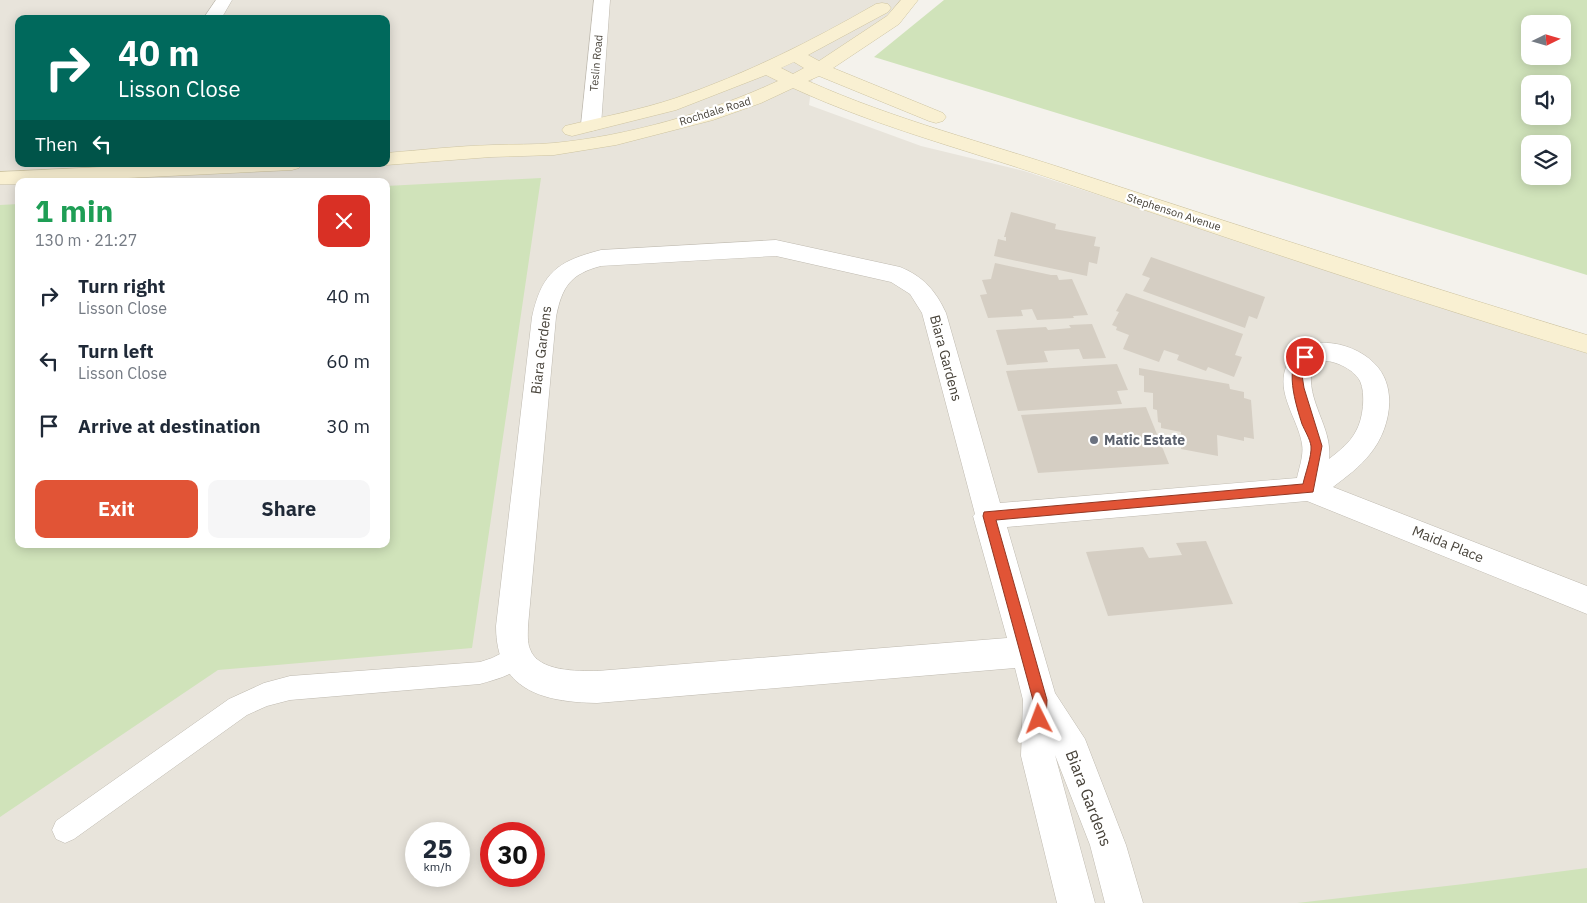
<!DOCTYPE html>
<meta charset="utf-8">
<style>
body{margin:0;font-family:"IBM Plex Sans",sans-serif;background:#f6f6f7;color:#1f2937;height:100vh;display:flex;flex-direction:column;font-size:19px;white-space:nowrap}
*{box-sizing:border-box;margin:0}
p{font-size:16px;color:#747a83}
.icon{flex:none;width:28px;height:28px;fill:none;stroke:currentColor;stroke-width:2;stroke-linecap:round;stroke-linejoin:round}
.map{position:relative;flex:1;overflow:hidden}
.side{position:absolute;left:15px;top:178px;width:375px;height:370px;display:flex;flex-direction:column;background:#fff;border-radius:10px;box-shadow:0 2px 12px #0003}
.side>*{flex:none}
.top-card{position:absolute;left:15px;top:15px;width:375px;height:152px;border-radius:10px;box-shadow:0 2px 12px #0003;background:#00695c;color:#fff;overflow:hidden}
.needle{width:32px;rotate:85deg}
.fabs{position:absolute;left:1521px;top:15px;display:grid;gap:10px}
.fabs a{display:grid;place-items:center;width:50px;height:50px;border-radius:10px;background:#fff;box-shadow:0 2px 12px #0003;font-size:25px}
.speed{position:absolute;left:405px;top:822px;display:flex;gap:10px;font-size:25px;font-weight:700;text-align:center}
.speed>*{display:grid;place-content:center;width:65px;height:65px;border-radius:50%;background:#fff;box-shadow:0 2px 12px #0003;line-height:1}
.speed small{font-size:12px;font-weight:400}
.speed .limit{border:8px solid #d22;background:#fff;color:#111}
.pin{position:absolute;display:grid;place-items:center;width:42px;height:42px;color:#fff;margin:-21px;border:2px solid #fff;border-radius:50%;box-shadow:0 1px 5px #0007}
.me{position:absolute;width:55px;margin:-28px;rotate:357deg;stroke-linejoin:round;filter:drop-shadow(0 0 4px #0008)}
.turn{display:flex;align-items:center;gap:18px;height:105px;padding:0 20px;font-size:22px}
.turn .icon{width:65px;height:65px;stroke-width:2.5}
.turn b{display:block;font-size:35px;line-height:42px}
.then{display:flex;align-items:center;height:48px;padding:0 20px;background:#0003;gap:10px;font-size:19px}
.round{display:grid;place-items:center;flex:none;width:52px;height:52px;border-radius:10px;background:#f6f6f7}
.head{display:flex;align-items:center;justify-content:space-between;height:85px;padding:0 20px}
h1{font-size:30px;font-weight:800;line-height:38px;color:#1e9e55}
.button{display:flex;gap:10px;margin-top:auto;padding:10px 20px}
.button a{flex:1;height:58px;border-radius:10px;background:#e15436;color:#fff;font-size:20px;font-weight:800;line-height:58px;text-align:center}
.button a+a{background:#f6f6f7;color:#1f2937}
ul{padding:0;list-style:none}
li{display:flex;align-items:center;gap:15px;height:65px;padding:0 20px}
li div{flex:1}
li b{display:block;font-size:19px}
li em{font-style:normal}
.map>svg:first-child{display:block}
</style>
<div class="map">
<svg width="1587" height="903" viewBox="0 0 1587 903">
<rect width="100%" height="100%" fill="#f4f2ec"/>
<path fill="#e8e4db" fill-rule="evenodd" d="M0,0h916l-102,68 -5,37 112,41 103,25 563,182v550h-1587zM19,19h367v145h-367zM19,181h367v363h-367zM416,834h43v42h-43zM491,834h43v42h-43z"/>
<g fill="#d0e3ba" fill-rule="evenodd">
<path d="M944,0h643v275l-713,-218zM1530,24h32v32h-32zM1530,84h32v32h-32zM1530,144h32v32h-32z"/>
<path d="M541,178l-69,470 -254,22 -218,147v-612l19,-1v340h367v-358z"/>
<path d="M1587,868v35h-290l167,-19z"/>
</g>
<g fill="#d5cec3">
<path d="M1011,212l45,12 -1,5 41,8 -2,9 6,1 -3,17 -8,-2 -2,14 -93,-20 4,-17 8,2v-4h-2z"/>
<path d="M1151,257l114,40 -8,22 -8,-3 -4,12 -102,-37 7,-13 -8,-3z"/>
<path d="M995,263l56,12h6l2,5 13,-1 16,36 -15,1 1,2 -37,2 -5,-11 -11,1 2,6 -35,2 -8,-23 7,-1 -5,-14 9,-1z"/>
<path d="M1126,293l117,41 -8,21 7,2 -8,20 -26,-10 -2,4 -29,-11 2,-5 -15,-5 -5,12 -36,-13 6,-14 -13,-5 1,-3 -5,-2 7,-13 -3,-1z"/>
<path d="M1092,324l14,34 -23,1 -4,-10 -35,2 4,11 -41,3 -11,-35 50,-3 2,3 23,-2 -2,-3z"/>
<path d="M1117,364l11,26 -11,1 5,13 -104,7 -12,-40z"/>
<path d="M1139,368l90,16 1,5 14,3v6l7,2 3,39 -10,-2v4l-27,-6 1,21 -37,-7v-17l-20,-4v-5l-3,-1 -1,-12 -4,-1v-16l-9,-1v-16l-5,-1z"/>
<path d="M1146,407l23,57 -131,9 -17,-58z"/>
<path d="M1206,541l27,63 -125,12 -22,-64 57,-5 6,11 33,-3 -6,-12z"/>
</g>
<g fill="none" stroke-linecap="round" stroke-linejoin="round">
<defs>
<path id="lane" d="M516,646l8,3 4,8c-8,17 -31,22 -48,27l-190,16 -23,6 -20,9 -173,124 -9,4 -9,-4 -4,-9 4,-9 173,-122 35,-16 26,-7 190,-14 12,-4z"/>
<g id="street">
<path d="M216,0h16l-11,19h-18z"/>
<path d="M594,0h16l-9,125 -3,4 -7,2 -7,-2 -3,-4z"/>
<path d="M776,240l124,27c23,9 36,24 46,46l54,190 297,-25c2,-10 7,-23 5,-34 -4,-25 -26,-50 -16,-77 14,-36 65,-27 88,-4 25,24 16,67 -4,91 -10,13 -24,23 -37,33l254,99v28l-280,-113 -300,26 48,166 30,46 41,106 17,58h-38l-15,-58 -35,-90 40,148h-38l-36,-147 2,-56 -8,-32 -418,35c-55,-1 -101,-13 -101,-77l36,-309c10,-45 26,-56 69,-67zM776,256l115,26 19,12 12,19 53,201 -2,2 34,122 -410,33c-19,0 -59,1 -67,-22 -3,-7 -2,-16 -2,-23l28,-309c6,-30 14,-43 45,-51zM1319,361c13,-2 34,7 41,20 6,13 3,38 -4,50 -6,12 -17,20 -27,28 4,-32 -24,-58 -17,-91z"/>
</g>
<g id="secondary">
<path d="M901,0h17l-19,24 -66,44 110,45 3,4 -3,4 -7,2 -7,-2 -110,-45 -11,5c87,39 179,62 269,92 169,55 339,110 510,162v18c-173,-52 -345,-110 -516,-168 -93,-32 -189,-56 -278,-97l-32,15 -48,17 -97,25 -62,10 -63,2 -105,8 -6,-1h6v-11c36,-3 71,-7 107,-8 20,-1 41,0 61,-2 74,-7 157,-31 224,-62l-12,-6 -90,35 -104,26 -7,-2 -3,-4 3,-4c37,-9 75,-16 111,-28 70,-24 136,-57 200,-94l6,-1 6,1 3,4 -3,4 -80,43 11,6 68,-45zM794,62l10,6 -11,6 -12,-6z"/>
<path d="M165,164h137l-3,4 -7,2 -226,11h-47v3h-19v-12z"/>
</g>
</defs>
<use href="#lane" stroke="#bfbab0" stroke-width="1"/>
<use href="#street" stroke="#bfbab0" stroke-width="1"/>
<use href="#secondary" stroke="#cec4a1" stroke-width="1"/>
<use href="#lane" fill="#fff" fill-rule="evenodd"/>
<use href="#street" fill="#fff" fill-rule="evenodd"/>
<use href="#secondary" fill="#f9f0d2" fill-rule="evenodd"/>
</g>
<path fill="#e15436" stroke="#923723" d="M1305,353l5,4 -8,18 2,13 18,58 -9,46 -317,28 51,180 -1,19 -2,5 -5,2 -5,-2 -2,-5 1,-19 -50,-184 1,-4 319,-28c2,-10 9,-28 8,-38 -1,-7 -6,-15 -9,-22 -5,-16 -21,-63 3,-71z"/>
<circle fill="#6b7280" stroke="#fff" stroke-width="2" cx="1094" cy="440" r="5"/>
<g text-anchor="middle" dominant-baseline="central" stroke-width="4.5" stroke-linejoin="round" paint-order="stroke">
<g font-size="11" fill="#48433a" stroke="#fff">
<text transform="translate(596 63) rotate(-85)">Teslin Road</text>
<text transform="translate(715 111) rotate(-17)">Rochdale Road</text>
<text transform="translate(1174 212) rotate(18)">Stephenson Avenue</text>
</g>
<g font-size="14" fill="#48433a" stroke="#fff">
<text transform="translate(541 350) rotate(-83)">Biara Gardens</text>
<text transform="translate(946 358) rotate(75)">Biara Gardens</text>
<text transform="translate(1448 544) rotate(22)">Maida Place</text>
</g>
<g font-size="14" font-weight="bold" fill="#5b616d" stroke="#fff" text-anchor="start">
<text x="1104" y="440">Matic Estate</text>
</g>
<g font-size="16" fill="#48433a" stroke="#fff">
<text transform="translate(1089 798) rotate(69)">Biara Gardens</text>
</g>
</g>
</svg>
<div class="fabs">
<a><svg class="needle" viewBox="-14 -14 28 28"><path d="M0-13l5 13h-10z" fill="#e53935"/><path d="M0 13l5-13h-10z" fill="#747a83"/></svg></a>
<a><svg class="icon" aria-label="sound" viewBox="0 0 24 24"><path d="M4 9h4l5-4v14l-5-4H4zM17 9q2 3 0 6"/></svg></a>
<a><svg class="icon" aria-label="layers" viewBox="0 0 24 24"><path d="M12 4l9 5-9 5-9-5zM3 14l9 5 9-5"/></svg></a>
</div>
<div class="speed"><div>25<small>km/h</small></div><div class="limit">30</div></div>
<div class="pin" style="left:1305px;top:357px;background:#d93025"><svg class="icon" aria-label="arrive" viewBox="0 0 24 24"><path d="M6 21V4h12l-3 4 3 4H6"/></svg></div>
<svg class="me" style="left:1039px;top:719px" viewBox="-20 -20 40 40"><path d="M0-17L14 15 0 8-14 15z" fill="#e15436" stroke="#fff" stroke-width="4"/></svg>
<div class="top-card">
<div class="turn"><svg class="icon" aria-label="right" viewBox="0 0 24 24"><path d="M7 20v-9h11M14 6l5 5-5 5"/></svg><div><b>40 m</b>Lisson Close</div></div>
<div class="then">Then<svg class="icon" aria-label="left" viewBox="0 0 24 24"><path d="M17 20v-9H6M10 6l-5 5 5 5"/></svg></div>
</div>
<section class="side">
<div class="head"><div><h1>1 min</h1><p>130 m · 21:27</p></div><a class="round" style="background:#d93025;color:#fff"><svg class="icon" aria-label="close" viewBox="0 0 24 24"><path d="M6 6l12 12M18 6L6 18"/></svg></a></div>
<ul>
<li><svg class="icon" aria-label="right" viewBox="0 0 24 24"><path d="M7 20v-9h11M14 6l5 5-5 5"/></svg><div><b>Turn right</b><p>Lisson Close</p></div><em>40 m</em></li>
<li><svg class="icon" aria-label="left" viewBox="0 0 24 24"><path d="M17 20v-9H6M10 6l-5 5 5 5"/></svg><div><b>Turn left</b><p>Lisson Close</p></div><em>60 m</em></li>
<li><svg class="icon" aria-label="arrive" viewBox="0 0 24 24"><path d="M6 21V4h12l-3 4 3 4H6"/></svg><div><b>Arrive at destination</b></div><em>30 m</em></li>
</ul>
<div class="button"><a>Exit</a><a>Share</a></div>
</section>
</div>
